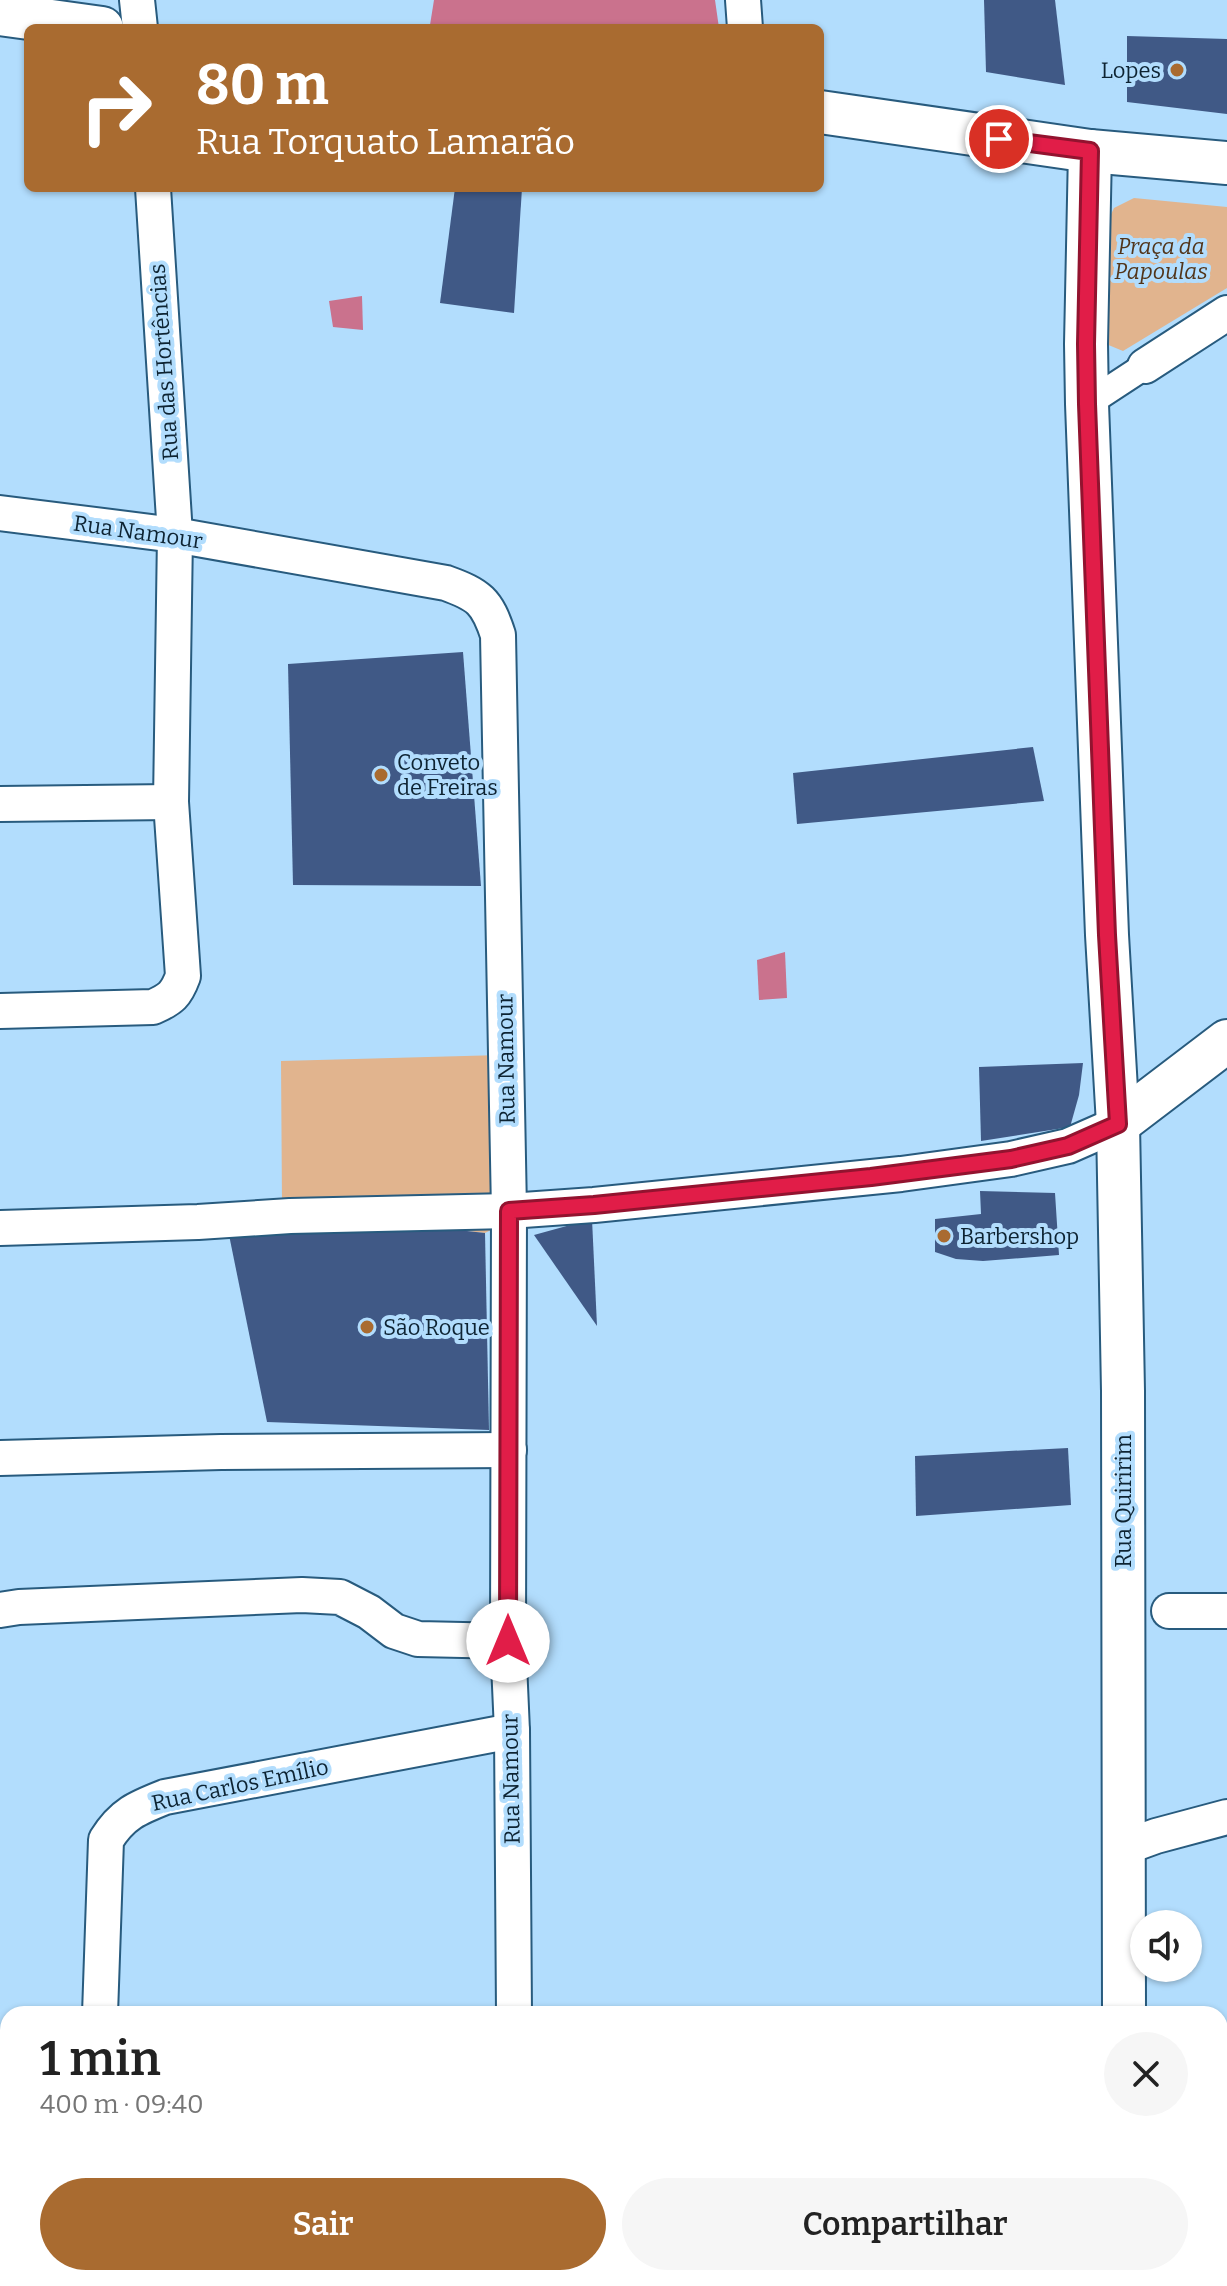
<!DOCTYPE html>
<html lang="pt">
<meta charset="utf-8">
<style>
body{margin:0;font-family:Bitter,serif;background:#f6f6f6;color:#222;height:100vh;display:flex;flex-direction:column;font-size:30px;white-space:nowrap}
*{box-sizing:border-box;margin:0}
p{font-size:26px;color:#767676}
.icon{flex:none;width:44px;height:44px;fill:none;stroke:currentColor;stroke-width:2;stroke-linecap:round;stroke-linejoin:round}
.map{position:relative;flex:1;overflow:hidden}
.panel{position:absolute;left:0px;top:2006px;width:1228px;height:280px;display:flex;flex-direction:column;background:#fff;border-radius:24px 24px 0 0;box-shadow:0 2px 6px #0004}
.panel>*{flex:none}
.top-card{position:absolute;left:24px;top:24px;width:800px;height:168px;border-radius:12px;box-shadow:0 2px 6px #0004;background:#a96b30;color:#fff;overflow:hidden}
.controls{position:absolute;left:1130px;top:1910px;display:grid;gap:16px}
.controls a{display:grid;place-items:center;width:72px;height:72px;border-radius:50%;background:#fff;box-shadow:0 2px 6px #0004;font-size:40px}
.pin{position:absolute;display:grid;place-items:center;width:68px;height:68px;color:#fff;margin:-34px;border:4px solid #fff;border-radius:50%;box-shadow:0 2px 8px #0007}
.me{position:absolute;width:88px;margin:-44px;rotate:0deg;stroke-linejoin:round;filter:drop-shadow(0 0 6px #0008)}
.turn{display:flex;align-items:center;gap:28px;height:168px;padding:0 40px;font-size:36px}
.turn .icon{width:104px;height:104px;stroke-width:2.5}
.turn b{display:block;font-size:56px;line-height:68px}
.round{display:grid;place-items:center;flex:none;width:84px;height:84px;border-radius:42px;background:#f6f6f6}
.summary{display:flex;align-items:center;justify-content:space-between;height:136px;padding:0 40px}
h1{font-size:48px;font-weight:600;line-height:60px}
.cta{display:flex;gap:16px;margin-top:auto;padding:16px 40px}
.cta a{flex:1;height:92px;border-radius:48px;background:#a96b30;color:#fff;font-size:32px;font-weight:600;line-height:92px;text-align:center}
.cta a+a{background:#f6f6f6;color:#222}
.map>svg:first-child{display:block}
</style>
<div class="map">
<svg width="1227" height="2286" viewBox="0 0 1227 2286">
<rect width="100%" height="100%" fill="#b2ddfd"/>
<g fill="#e1b48e">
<path d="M1134,198l93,9v81l-104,63 -17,-7 -4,-111 12,-25z"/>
<path d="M501,1055l-6,173 -10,5 -27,-3 17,-30 -193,6 -1,-145z"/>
</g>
<g fill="#ca728d">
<path d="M434,0h281l4,28h-265l-24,-3z"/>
<path d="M362,296l1,34 -30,-3 -4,-26z"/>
<path d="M785,952l2,46 -28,2 -2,-40z"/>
</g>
<g fill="#405986">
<path d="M984,0h71l10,85 -79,-13z"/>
<path d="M1127,36l100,3v75l-100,-12z"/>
<path d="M455,188h67l-8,125 -74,-10z"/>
<path d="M463,652l18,234 -188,-1 -5,-221z"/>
<path d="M1033,747l11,54 -247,23 -4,-51z"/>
<path d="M1083,1063l-4,32 -9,32 -89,14 -2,-74z"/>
<path d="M980,1191l75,2 4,62 -76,6 -27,-2 -21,-7v-33l46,-5z"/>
<path d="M592,1219l5,107 -63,-91z"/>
<path d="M228,1230h230l27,3 4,197 -222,-8z"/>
<path d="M1068,1448l3,57 -155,11 -1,-60z"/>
</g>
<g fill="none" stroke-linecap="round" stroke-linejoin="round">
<defs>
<path id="pedestrian" d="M1087,404l58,-38"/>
<g id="minor">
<path d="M137,0l3,28"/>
<path d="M743,0l2,28"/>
<path d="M1145,366l82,-53"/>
<path d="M0,513l175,22 271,48c33,12 41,18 52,52l11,576 -1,430 4,90 2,283"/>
<path d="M0,804l171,-2"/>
<path d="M0,1011l153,-4c18,-8 23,-12 30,-31l-12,-174 4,-267 -22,-347"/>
<path d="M0,1228l198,-6 92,-6 219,-5 85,-6 307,-31 110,-15 57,-13 50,-22"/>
<path d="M0,1458l221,-6 288,-2"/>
<path d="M0,1610l19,-3 283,-12 38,2 29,15 25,19 24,8 90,2"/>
<path d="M1169,1611h58"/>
<path d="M1123,1848l33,-12 71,-19"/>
<path d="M100,2014l6,-174c16,-26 31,-32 59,-43l347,-66"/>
<path d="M0,2158l8,-2"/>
<path d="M516,2278v8"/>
<path d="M1194,2286l11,-8"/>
</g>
<g id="tertiary">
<path d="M0,14l102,14"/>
<path d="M820,112l270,39 137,12"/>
<path d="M1090,151l-4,193 1,60 20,531 11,189 5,267 1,623"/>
<path d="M1118,1124l109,-83"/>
<path d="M1125,2278v8"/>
</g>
</defs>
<use href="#pedestrian" stroke="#285b7e" stroke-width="30"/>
<use href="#minor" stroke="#285b7e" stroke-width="38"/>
<use href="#tertiary" stroke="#285b7e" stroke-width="46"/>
<use href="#pedestrian" stroke="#fff" stroke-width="26"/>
<use href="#minor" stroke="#fff" stroke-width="34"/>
<use href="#tertiary" stroke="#fff" stroke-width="42"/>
</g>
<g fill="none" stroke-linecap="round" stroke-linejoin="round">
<defs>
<path id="route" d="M508,1641l1,-430 85,-6 277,-28 140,-18 57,-13 50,-22 -11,-189 -20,-531 -1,-60 4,-193 -91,-12"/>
</defs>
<use href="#route" stroke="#92132f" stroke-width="20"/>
<use href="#route" stroke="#e11d48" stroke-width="14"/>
</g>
<g fill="#a96b30" stroke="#b2ddfd" stroke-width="3">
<circle cx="1177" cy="70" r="8"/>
<circle cx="381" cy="775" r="8"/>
<circle cx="944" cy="1236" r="8"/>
<circle cx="367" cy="1327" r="8"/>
</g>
<g text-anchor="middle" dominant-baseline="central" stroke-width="8" stroke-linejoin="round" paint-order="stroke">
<g font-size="22" fill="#0d2332" stroke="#b2ddfd" text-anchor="start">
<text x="1161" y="70" text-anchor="end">Lopes</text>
<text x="397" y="762">Conveto<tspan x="397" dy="25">de Freiras</tspan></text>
<text x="960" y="1236">Barbershop</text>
<text x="383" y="1327">São Roque</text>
</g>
<g font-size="22" font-style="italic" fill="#52351a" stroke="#b2ddfd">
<text x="1161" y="246">Praça da<tspan x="1161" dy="25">Papoulas</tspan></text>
</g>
<g font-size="22" fill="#0d2332" stroke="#b2ddfd">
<text transform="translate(164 362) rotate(-94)">Rua das Hortências</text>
<text transform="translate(138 532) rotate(8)">Rua Namour</text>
<text transform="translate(506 1059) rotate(-91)">Rua Namour</text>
<text transform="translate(1123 1501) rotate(-90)">Rua Quiririm</text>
<text transform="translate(511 1779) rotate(-91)">Rua Namour</text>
<text transform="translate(240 1785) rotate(-12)">Rua Carlos Emílio</text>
</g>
</g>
</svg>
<div class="controls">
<a><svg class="icon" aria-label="sound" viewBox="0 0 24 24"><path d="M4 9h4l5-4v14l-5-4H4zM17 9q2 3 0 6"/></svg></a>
</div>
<div class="pin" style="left:999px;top:139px;background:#d93025"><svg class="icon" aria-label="arrive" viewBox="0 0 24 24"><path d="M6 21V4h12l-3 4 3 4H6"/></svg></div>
<svg class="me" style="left:508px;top:1641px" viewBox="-20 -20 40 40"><circle r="19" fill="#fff"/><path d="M0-13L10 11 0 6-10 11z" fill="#e11d48"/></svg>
<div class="top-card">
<div class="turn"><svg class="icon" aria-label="right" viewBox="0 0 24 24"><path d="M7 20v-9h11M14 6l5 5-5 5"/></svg><div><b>80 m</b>Rua Torquato Lamarão</div></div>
</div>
<section class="panel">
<div class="summary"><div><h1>1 min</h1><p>400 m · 09:40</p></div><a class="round"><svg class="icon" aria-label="close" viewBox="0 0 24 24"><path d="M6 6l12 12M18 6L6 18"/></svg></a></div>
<div class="cta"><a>Sair</a><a>Compartilhar</a></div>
</section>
</div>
